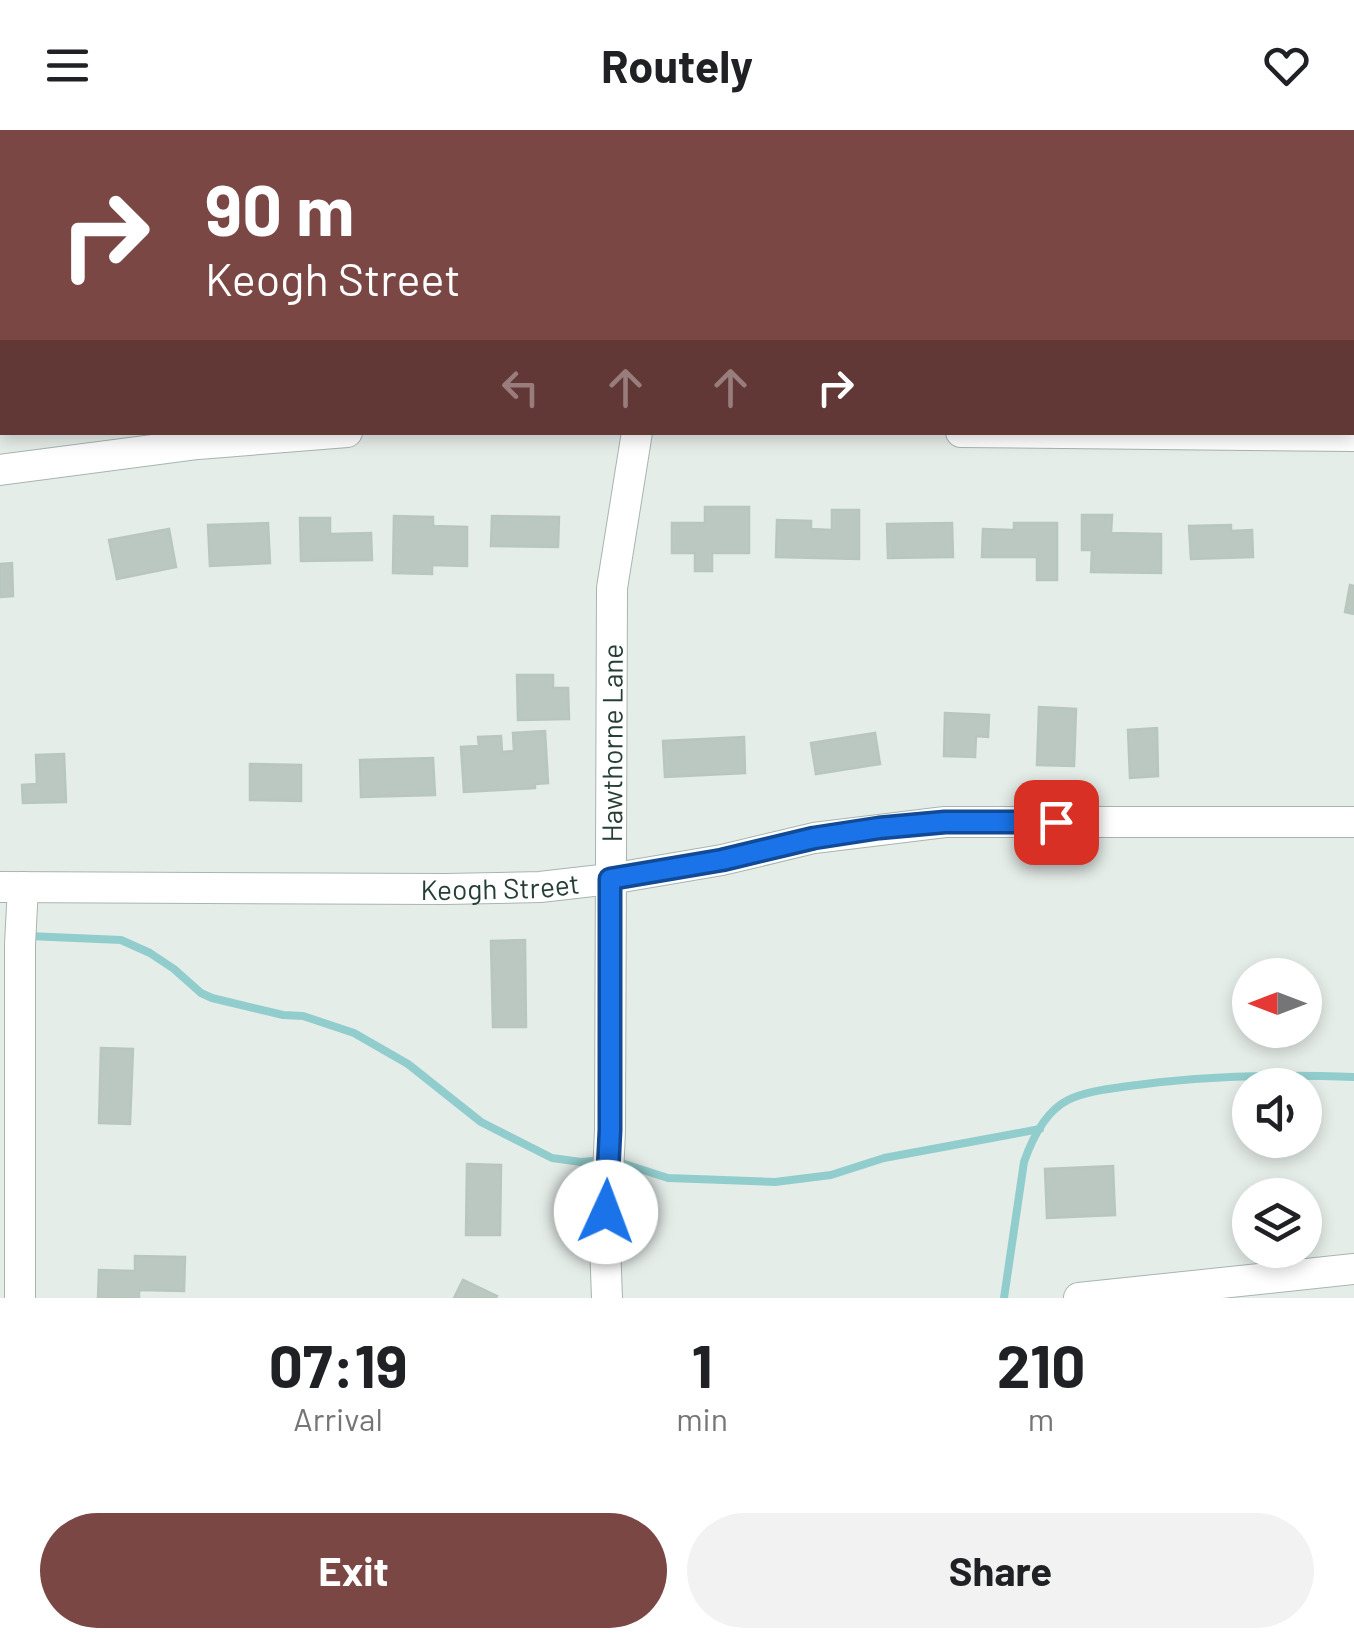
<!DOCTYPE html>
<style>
body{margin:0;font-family:Barlow,sans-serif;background:#f2f2f2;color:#202124;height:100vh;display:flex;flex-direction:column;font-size:38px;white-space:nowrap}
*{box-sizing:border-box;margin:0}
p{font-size:32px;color:#757577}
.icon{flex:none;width:55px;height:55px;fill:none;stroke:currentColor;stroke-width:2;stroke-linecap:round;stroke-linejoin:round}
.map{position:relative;height:1168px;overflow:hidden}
.sheet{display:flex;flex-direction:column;background:#fff;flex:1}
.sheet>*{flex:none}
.top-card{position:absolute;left:0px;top:0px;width:1355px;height:305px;box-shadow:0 5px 15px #0003;background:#7a4744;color:#fff;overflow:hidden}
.needle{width:65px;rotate:270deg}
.buttons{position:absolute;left:1232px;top:828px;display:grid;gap:20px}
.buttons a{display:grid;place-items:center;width:90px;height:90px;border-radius:50%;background:#fff;box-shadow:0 5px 15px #0003;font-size:50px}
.pin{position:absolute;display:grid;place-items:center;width:85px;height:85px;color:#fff;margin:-42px;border-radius:20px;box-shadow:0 5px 15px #0006}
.me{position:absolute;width:110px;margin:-55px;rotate:2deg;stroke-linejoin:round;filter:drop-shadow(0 0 8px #0008)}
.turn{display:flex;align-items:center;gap:35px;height:210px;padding:0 40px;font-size:45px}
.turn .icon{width:130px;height:130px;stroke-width:2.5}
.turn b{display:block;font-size:70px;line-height:85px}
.lanes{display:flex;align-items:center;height:95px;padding:0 40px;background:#0003;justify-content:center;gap:50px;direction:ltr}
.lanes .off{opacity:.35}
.eta{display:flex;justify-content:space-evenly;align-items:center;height:170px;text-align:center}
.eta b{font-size:60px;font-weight:700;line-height:70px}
.action{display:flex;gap:20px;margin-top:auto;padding:20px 40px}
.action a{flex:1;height:115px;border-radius:60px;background:#7a4744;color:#fff;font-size:40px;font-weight:700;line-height:115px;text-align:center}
.action a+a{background:#f2f2f2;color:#202124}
header{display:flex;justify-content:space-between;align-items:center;height:130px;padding:0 40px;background:#fff;font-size:45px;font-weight:700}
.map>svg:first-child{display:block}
</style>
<header><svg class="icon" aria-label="menu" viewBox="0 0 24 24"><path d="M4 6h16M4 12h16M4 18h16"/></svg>Routely<svg class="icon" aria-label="heart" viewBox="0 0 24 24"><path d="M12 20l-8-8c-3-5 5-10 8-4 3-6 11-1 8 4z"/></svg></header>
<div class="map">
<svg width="1354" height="1168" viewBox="0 0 1354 1168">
<rect width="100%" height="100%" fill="#e5ede9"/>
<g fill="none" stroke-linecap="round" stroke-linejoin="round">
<g stroke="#92cdcd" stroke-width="8">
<path d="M28,806l93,4 29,13 24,16 27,24 11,5 71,17 20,1 51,17 54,31 73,58 71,36 29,4 23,-2"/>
<path d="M618,1032l50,16 107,4 56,-7 53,-17 156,-29"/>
<path d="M1004,1168l20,-136c8,-23 22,-51 44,-62 19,-9 41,-11 61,-14 73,-10 151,-12 225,-9"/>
</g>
</g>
<g fill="#bbc8c1" stroke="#b8c7be" stroke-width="2.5">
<path d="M705,377h44v46h-37v18h-17v-18h-23v-30h33z"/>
<path d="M832,380h27v49l-83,-2 1,-37 34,1v8l21,1z"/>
<path d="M1082,385h30l-1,18 50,1v39l-70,-1 1,-22h-10z"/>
<path d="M394,386l39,1v9l34,1v39l-35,-1v9l-39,-1z"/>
<path d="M492,386l67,1 -1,30 -67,-1z"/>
<path d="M300,388h30v16l41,-1 1,27 -71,1z"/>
<path d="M268,393l2,40 -60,3 -2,-41z"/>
<path d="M952,393l1,34 -65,1 -1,-34z"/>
<path d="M1014,393h43v57h-20v-23h-55l1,-28 31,1z"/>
<path d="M1231,395v6l21,-1 1,27 -62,2 -2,-33z"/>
<path d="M169,399l7,38 -59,12 -8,-39z"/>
<path d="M12,433l1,33 -13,1v-33z"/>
<path d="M1350,455l4,1v28l-9,-2z"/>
<path d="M517,545h36v13h15l1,31 -51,1z"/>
<path d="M1039,577l37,2 -2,57 -37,-1z"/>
<path d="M945,583l44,2 -1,22 -12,-1 -1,21 -31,-1z"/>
<path d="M1157,598l1,48 -28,2 -2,-48z"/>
<path d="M545,601l3,52 -13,1v4l-71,4 -3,-45 18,-1 -1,-9 23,-1 1,16 12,-1 -1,-18z"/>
<path d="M875,603l5,31 -64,10 -5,-31z"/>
<path d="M744,607l1,36 -80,4 -2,-36z"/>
<path d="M64,624l2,48 -43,1 -1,-18 15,-1 -1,-29z"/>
<path d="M433,628l2,37 -74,2 -1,-37z"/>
<path d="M250,634l51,1v36l-51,-1z"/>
<path d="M525,810l1,87h-33l-2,-86z"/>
<path d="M101,918l32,1 -3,75 -31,-1z"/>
<path d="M467,1034l34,1 -1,70h-34z"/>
<path d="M1113,1036l2,49 -68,3 -2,-49z"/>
<path d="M135,1126l50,1 -1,34 -45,-1v8h-41l1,-28 36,1z"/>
<path d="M463,1150l34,16 -1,2h-42z"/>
</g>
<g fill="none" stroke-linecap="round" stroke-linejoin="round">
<defs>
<g id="minor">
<path d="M699,2l1,-2"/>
<path d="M1180,2v-2"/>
<path d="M961,302l393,4"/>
<path d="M0,340l198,-26 149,-12"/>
<path id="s1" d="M0,757l445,2 95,-2 70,-8 112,-19 92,-22 131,-16h409"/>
<path d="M20,1168v-354l3,-57"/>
<path id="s2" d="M607,1168l-2,-54 5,-114 2,-542 25,-156"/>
<path d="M1079,1168l275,-29"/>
</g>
</defs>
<use href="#minor" stroke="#a8b5af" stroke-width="32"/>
<use href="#minor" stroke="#fff" stroke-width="30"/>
</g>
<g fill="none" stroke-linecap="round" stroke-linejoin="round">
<defs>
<path id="route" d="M606,1082l4,-82v-251l112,-19 92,-22 65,-10 66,-6h111"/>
</defs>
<use href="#route" stroke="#114b97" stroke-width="25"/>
<use href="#route" stroke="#1a73e8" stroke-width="18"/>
</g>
<g text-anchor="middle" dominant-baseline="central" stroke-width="9" stroke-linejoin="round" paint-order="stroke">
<g font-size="28" fill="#263e34" stroke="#f6faf7">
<text stroke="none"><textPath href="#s2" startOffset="555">Hawthorne Lane</textPath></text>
<text stroke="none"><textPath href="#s1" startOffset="500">Keogh Street</textPath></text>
</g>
</g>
</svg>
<div class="buttons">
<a><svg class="needle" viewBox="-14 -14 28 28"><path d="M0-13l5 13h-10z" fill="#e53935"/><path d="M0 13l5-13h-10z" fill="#757577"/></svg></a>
<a><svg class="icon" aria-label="sound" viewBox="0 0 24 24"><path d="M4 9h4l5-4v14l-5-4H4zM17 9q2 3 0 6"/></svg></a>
<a><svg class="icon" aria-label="layers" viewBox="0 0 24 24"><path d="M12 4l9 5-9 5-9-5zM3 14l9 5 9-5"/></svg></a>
</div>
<div class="pin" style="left:1056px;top:692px;background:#d93025"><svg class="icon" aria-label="arrive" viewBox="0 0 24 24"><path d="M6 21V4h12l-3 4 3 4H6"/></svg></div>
<svg class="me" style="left:606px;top:1082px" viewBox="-20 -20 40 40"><circle r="19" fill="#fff"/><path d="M0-13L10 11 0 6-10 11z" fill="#1a73e8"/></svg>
<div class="top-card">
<div class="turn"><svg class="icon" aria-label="right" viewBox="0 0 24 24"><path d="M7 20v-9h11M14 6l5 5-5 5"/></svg><div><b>90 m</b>Keogh Street</div></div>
<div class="lanes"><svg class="icon off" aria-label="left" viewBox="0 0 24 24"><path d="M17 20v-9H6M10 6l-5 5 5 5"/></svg><svg class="icon off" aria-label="ahead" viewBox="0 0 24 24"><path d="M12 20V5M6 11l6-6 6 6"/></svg><svg class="icon off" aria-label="ahead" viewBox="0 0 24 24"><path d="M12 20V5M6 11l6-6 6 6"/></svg><svg class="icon" aria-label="right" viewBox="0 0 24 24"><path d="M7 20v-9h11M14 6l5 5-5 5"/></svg></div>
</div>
</div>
<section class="sheet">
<div class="eta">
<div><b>07:19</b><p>Arrival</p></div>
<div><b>1</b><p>min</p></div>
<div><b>210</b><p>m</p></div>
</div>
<div class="action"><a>Exit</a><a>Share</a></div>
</section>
